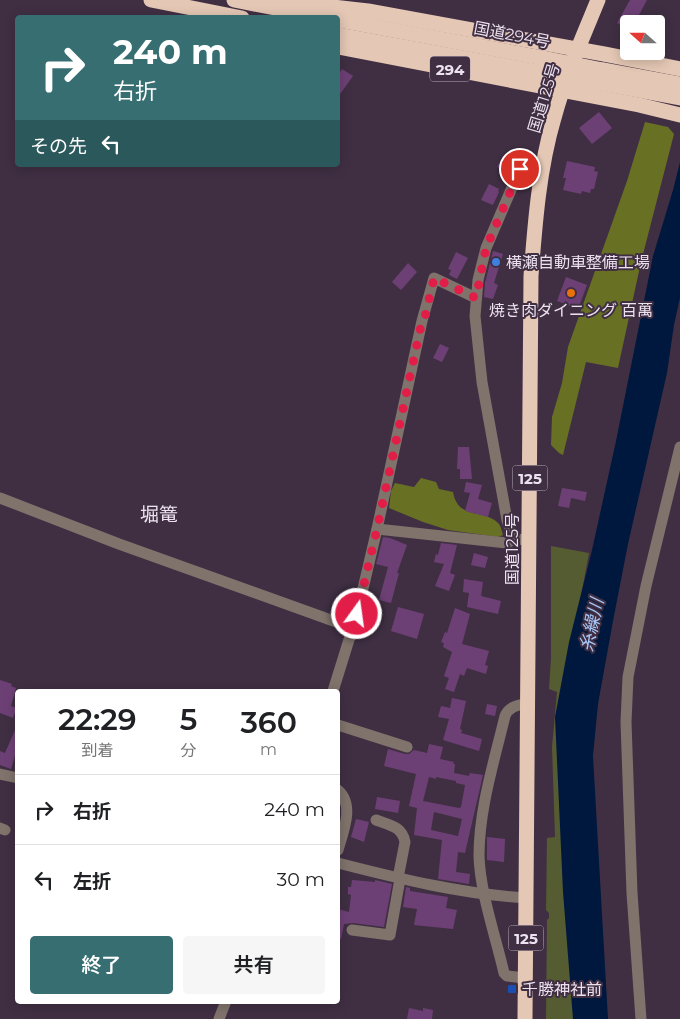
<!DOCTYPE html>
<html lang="ja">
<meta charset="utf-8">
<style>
body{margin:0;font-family:Montserrat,"Noto Sans JP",sans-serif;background:#f6f6f6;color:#202124;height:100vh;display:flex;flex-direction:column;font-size:19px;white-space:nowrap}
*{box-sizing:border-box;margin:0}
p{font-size:16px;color:#757577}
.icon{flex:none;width:28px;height:28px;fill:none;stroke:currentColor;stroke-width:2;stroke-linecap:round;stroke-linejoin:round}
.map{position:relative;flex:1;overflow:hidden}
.panel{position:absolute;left:15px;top:689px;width:325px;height:315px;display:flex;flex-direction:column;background:#fff;border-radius:5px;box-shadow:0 2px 12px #0003}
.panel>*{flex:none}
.top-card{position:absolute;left:15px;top:15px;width:325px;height:152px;border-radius:5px;box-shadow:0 2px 12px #0003;background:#366e72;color:#fff;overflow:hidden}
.needle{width:32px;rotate:291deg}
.controls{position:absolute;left:620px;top:15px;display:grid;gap:10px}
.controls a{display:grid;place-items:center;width:45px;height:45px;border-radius:5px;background:#fff;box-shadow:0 2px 12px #0003;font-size:25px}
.pin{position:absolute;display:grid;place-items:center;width:42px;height:42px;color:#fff;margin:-21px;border:2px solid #fff;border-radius:50%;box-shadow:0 1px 5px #0007}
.me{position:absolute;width:55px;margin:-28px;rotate:14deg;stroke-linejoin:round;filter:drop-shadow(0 0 4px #0008)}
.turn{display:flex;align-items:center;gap:18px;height:105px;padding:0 15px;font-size:22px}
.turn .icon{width:65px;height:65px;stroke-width:2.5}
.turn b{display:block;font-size:35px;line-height:42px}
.then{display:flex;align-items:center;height:48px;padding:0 15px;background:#0003;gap:10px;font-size:19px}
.eta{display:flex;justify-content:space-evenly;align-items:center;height:85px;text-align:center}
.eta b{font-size:30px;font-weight:600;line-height:35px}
.button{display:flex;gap:10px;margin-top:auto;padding:10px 15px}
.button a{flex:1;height:58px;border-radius:5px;background:#366e72;color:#fff;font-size:20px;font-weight:600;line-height:58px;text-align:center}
.button a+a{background:#f6f6f6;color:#202124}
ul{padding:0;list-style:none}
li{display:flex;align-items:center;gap:15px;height:70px;padding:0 15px;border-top:1px solid #e0e0e0}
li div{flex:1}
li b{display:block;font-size:19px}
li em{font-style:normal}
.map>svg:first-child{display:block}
</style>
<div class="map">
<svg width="680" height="1019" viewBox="0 0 680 1019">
<rect width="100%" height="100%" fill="#402f43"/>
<path fill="#565c32" d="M551,546l38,7 -15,80 1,386h-29l1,-99 2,-2v-5l-3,-3 1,-72 8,-1 -3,-90 5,-55 -8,-3 2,-31z"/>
<g fill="#687024">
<path d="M645,122l23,5 6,7 -33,128 -23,106 -32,-6 -23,93 -4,-2 -8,-8 1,-28 10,-34 6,-36 59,-166z"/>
<path d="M421,478l15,4 3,7 14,3c5,29 32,16 46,32 2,3 3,8 4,11l-5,2 -50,-7 -25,-8 -34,-14 2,-17 4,-8 19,4z"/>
</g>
<path fill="#01183e" d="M680,162v136l-6,27 -7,48 -39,171 -15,77 -15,83 -5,52 15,263h-35l-10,-127 -8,-175 14,-75 23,-92 24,-109 37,-185 20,-66z"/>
<g fill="#6d4075" fill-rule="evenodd">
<path d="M630,0h17l-13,24h-5v6l-12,-7z"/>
<path d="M342,69l11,7 -15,21v-22z"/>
<path d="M599,112l13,16 -20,16 -13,-16z"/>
<path d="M503,156l13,6 -6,11 -13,-6z"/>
<path d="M567,161l28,6 -1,4 4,1 -4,17h-3l-1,4 -8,-2 -1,3 -18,-4 3,-12h-3z"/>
<path d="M489,184l10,5 -1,2 1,1 -6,13 -12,-5z"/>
<path d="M493,251l10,3 -9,29 4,2 -5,14 -9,-2 1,-14z"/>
<path d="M456,252l12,6 -11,21 -8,-4 2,-5 -3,-1z"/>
<path d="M408,263l9,9 -16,18 -9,-8z"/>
<path d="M566,277l21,8 -9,24 -21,-8z"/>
<path d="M440,344l9,4 -7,14 -9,-4z"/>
<path d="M458,447h11l3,32h-12v-10h-3z"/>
<path d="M466,482l16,3 -4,14 14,4 -4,14 -23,-6 5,-18 -6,-1z"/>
<path d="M562,488l25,4 -2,9 -14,-3 -2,10 -11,-2z"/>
<path d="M383,537l7,1 17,7 -10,28h2l-8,30 -12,-3 9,-33 -12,-3z"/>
<path d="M441,543l16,2 -7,28 5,2 -6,16 -14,-5 9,-22 -10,-2 2,-8 2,1z"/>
<path d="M474,553l14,4 -3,11 -14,-3z"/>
<path d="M464,579l19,3 -2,14 20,5 -3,13 -31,-7 2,-14 -6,-1z"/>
<path d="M398,607l26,7 -7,25 -26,-8z"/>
<path d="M455,608l15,6 -8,30 27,7 -4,14 3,1 -2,8 -19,-6 -3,8 -4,-2 -6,18 -9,-3 4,-11 -5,-2 8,-24 -9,-5 1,-4 -3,-1 4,-10 2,1z"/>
<path d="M0,680l12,4 -1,2 5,2 -5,18 6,2 -4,10 -13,-5z"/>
<path d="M452,698l14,3 -6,28 2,1 -1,3 21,6 -3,12 -36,-11 6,-21 -11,-2 3,-11 9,2z"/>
<path d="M487,704l10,2 -2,10 -10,-2z"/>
<path d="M18,723v34l-3,-1 -4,13 -11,-4v-14l5,2z"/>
<path d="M429,744l14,3 -3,12 14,3 -1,2h2l-1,9 15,3 1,-3 13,2 -18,78 -7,-1 -2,20 14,2 -1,10 -31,-5 4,-39 -28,-5 3,-27 -8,-2 7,-32 -32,-8 4,-17 17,5h4l5,-4 13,3zM429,777l7,2v-2l20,4v2l9,2 -4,22 -2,1 -36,-7zM434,812l28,7 -4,17 -27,-6z"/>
<path d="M377,797l23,4 -2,12 -23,-4z"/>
<path d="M356,819l13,3 -5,20 -13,-5z"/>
<path d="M487,837l18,2 -1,23 -17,-2z"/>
<path d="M352,880l23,2v-2l17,4 -8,43 -31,-4 -9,1 -3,15 -3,-1v-29l11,3 2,-17 -3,-1v-7h3z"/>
<path d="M406,887l4,1v3l38,6 -2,11 11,2 -4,19 -39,-4 3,-16 -14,-2z"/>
<path d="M409,1008l14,3v-3l10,2 -1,9h-25z"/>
</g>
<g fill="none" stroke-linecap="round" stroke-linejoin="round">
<g stroke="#7f736c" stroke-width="11">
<path d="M0,498l119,46 234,84"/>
<path d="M377,529l130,14 7,-4"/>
<path d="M529,540l-15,-1 -7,-19 -25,-138 -7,-66 3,-36 8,-32 34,-79 22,2"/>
<path d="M333,691l24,-77 20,-85 45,-208 12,-43 42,20"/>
<path d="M338,725l69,22"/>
<path d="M0,774l18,4"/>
<path d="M338,790c17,15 5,42 0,60"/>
<path d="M376,820c13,5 26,6 29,22l-7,36"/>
<path d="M0,828l5,2"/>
<path d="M338,863c62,16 124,31 188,35"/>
<path d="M352,930l38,5 10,-56"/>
<path d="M525,978l-18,-2 -3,-3c-8,-35 -24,-81 -25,-117 0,-47 15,-94 26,-140 4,-10 14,-11 23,-13"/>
<path d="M219,1019l7,-18"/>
<path d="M641,1019l-9,-126 -6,-171 2,-45 18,-91 34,-139"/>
</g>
<g stroke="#e4c7b4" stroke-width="15">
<path d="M151,0l91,18"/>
<path d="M234,0l93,18"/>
<path d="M272,0l96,11 236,43 76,15"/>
<path d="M338,20l205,38"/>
<path d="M338,35l201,37"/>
<path d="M338,47l301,58 41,10"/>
<path d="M603,70l77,14"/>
<path d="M600,83l80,15"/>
<path d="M525,1019l6,-743c4,-53 8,-107 23,-158 11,-41 28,-79 44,-118"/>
</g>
<g stroke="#e4c7b4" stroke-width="15">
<path d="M543,58l60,12"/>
<path d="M539,72l61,11"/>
</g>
</g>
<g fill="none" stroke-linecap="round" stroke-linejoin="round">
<path stroke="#e11d48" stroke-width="9" stroke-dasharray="0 16.2" d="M357,614l20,-85 45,-208 3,-4 9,-39 42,20 10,-50 34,-79"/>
</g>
<circle fill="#3f7fe0" stroke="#402f43" stroke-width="2" cx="496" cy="262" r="5"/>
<circle fill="#e8710a" stroke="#402f43" stroke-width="2" cx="571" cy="293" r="5"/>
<rect fill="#1a4fb4" stroke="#402f43" stroke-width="2" x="507" y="984" width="10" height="10" rx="2.5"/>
<g text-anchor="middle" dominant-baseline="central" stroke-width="4" stroke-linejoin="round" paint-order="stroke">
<g fill="#402f43" stroke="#b8acbb" stroke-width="1">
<rect x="430" y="56.5" width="40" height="25" rx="4"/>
<rect x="512.5" y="465.5" width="35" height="25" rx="4"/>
<rect x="508.5" y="925.5" width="35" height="25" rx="4"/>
</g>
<g font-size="15" font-weight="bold" fill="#ece1ee">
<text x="450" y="69">294</text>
<text x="530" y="478">125</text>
<text x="526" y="938">125</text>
</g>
<g font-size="16" fill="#ece1ee" stroke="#402f43">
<text transform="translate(512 35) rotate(11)">国道294号</text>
<text transform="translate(544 98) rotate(-73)">国道125号</text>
<text transform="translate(512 549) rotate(-90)">国道125号</text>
</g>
<g font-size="16" fill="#ece1ee" stroke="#402f43" text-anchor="start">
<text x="506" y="262">横瀬自動車整備工場</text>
<text x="571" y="310" text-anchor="middle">焼き肉ダイニング 百萬</text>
<text x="522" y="989">千勝神社前</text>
</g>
<g font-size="18" font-style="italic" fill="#a7c7f8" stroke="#402f43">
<text transform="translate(592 625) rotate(-78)">糸繰川</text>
</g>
<g font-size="19" fill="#ece1ee" stroke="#402f43">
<text x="159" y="514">堀篭</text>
</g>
</g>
</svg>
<div class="controls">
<a><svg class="needle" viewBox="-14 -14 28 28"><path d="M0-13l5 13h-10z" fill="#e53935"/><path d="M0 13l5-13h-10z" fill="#757577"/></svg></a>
</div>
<div class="pin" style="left:520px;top:169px;background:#d93025"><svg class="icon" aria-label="arrive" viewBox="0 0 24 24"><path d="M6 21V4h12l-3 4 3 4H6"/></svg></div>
<svg class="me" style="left:357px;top:614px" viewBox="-20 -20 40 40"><circle r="17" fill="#e11d48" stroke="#fff" stroke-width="3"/><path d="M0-11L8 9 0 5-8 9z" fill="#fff"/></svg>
<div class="top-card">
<div class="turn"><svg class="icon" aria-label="right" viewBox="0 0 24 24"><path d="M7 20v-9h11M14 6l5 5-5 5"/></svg><div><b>240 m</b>右折</div></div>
<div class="then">その先<svg class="icon" aria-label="left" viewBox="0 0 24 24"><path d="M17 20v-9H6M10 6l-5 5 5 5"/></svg></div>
</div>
<section class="panel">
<div class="eta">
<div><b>22:29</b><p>到着</p></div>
<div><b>5</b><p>分</p></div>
<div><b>360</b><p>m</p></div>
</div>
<ul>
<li><svg class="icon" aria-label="right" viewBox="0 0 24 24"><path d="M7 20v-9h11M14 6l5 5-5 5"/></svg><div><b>右折</b></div><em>240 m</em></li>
<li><svg class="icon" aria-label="left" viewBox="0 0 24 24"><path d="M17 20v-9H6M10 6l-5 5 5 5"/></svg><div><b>左折</b></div><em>30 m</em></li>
</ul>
<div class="button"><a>終了</a><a>共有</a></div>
</section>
</div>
